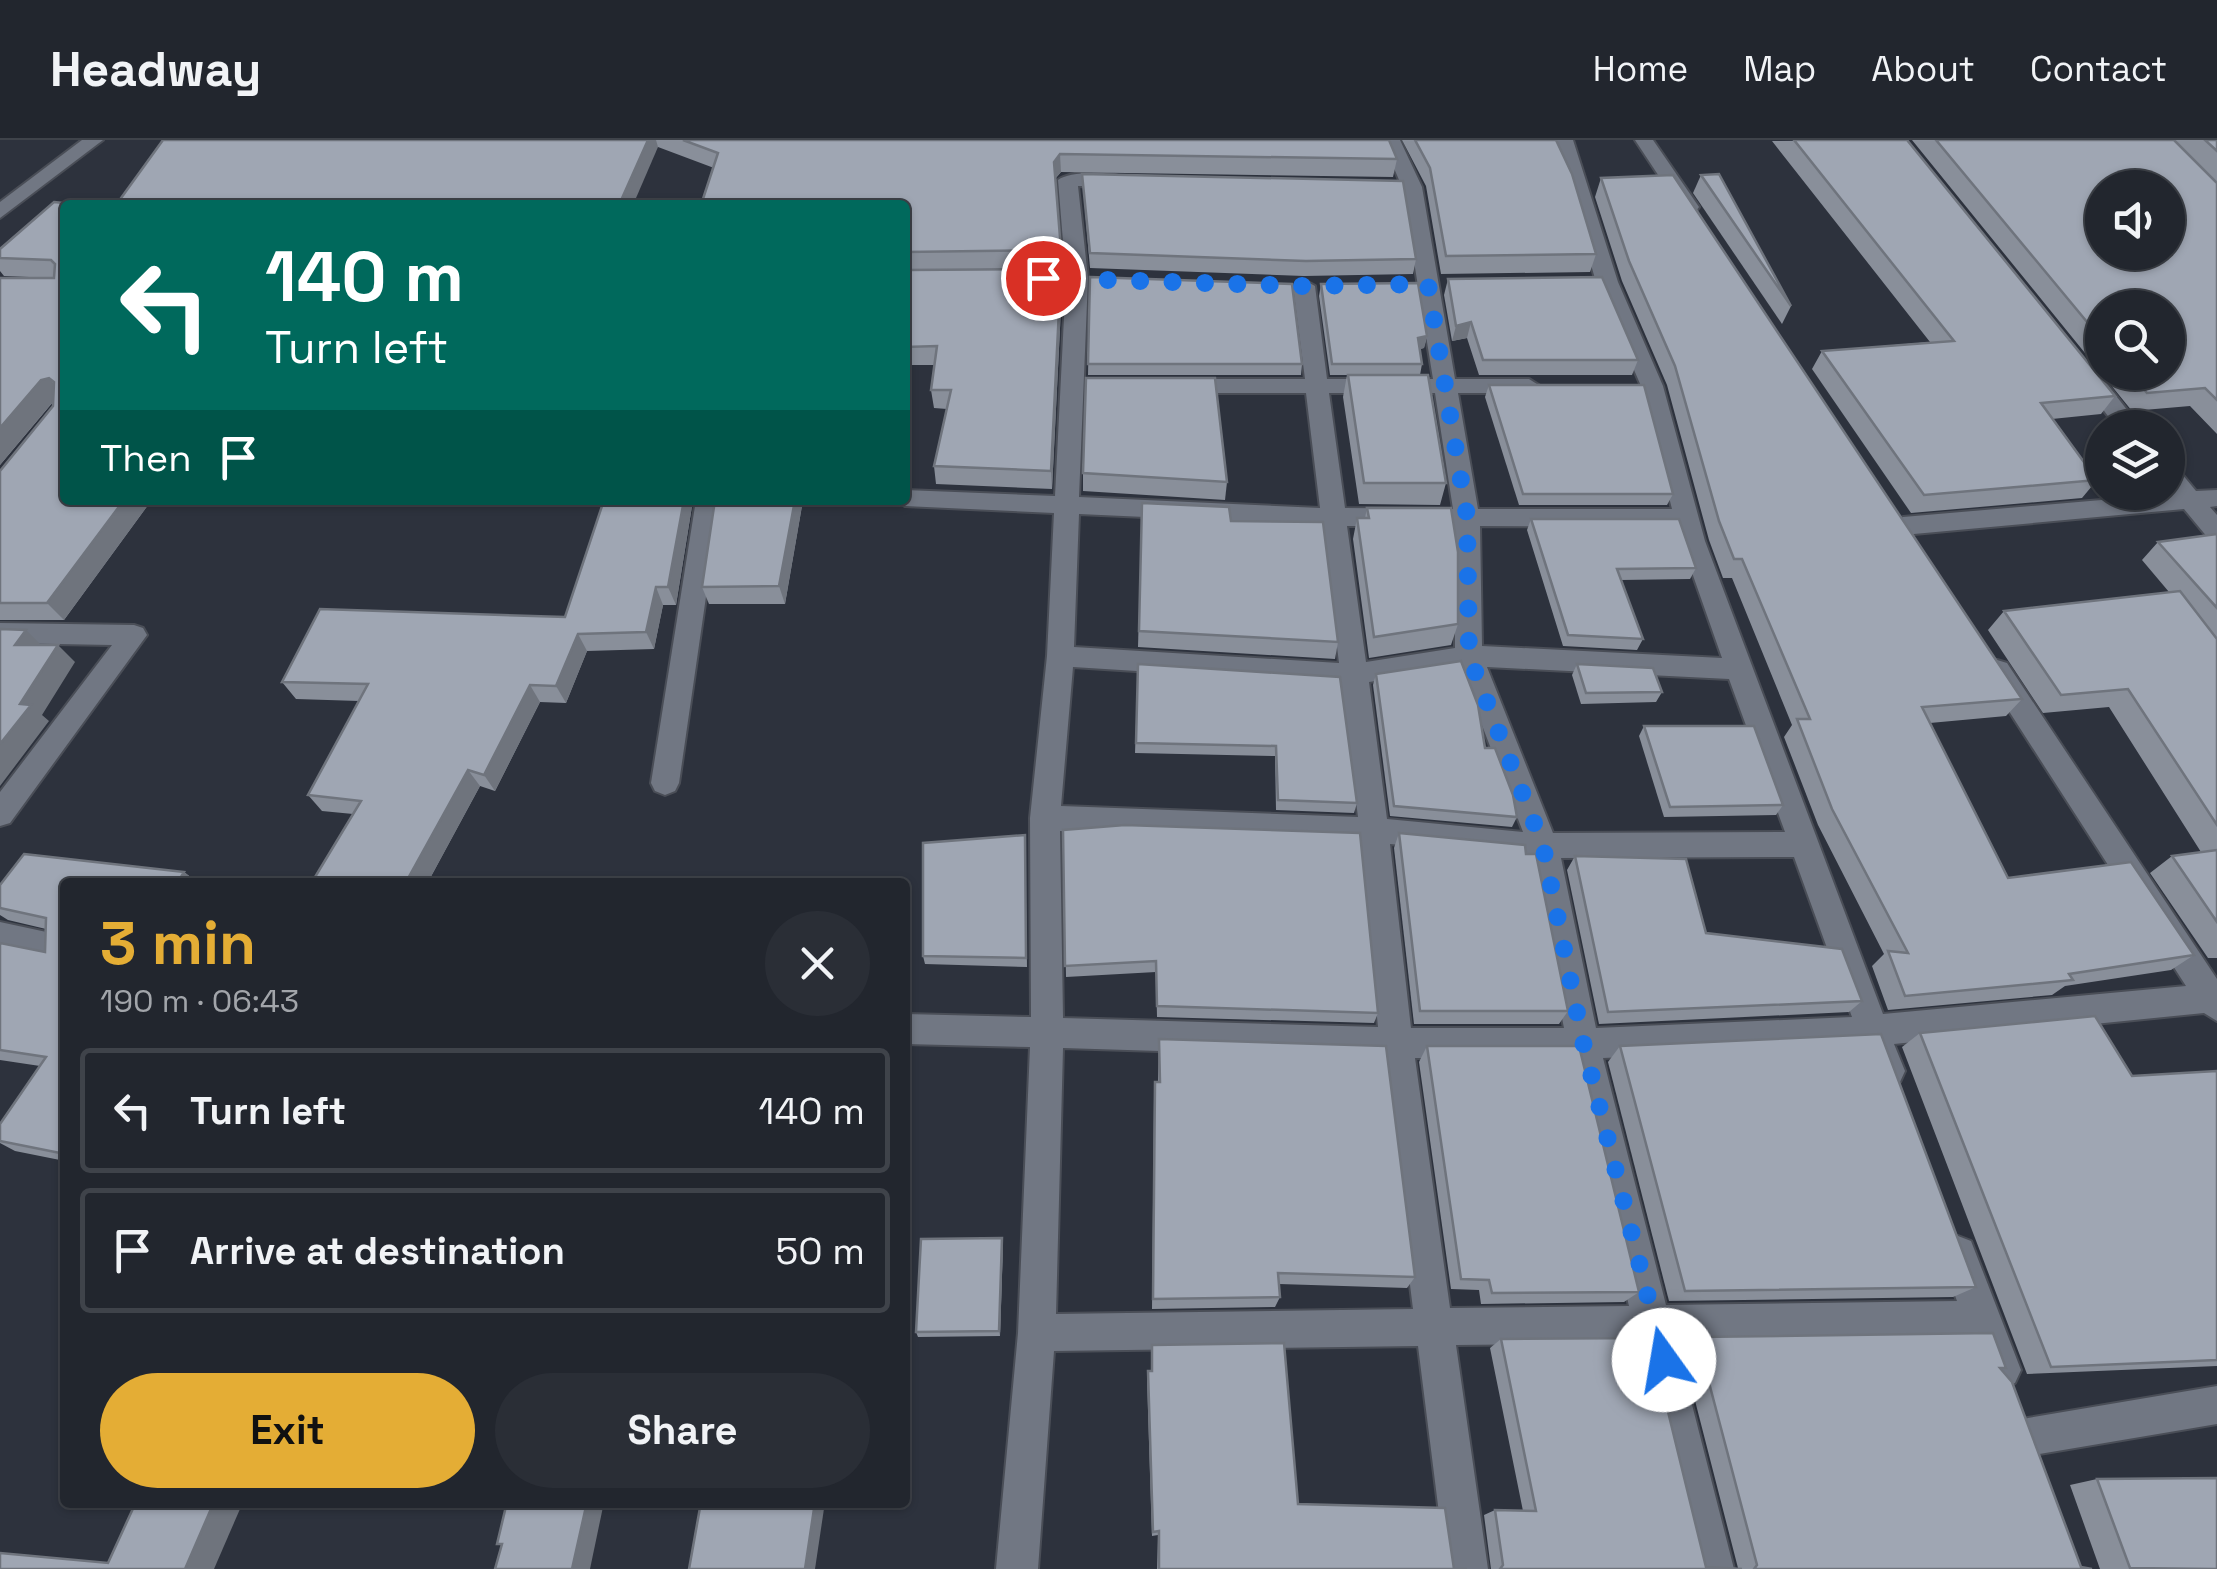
<!DOCTYPE html>
<meta charset="utf-8">
<style>
body{margin:0;font-family:"Space Grotesk",sans-serif;background:#2a2e36;color:#f1f3f6;height:100vh;display:flex;flex-direction:column;font-size:38px;white-space:nowrap}
*{box-sizing:border-box;margin:0}
p{font-size:32px;color:#a2a5aa}
.icon{flex:none;width:55px;height:55px;fill:none;stroke:currentColor;stroke-width:2;stroke-linecap:round;stroke-linejoin:round}
.map{position:relative;flex:1;overflow:hidden}
.drawer{position:absolute;left:60px;top:738px;width:850px;height:630px;display:flex;flex-direction:column;background:#22262e;border-radius:10px;box-shadow:0 2px 8px #0004,0 0 0 2px #3f434a}
.drawer>*{flex:none}
.hud{position:absolute;left:60px;top:60px;width:850px;height:305px;border-radius:10px;box-shadow:0 2px 8px #0004,0 0 0 2px #3f434a;background:#00695c;color:#fff;overflow:hidden}
.controls{position:absolute;left:2085px;top:30px;display:grid;gap:20px}
.controls a{display:grid;place-items:center;width:100px;height:100px;border-radius:50%;background:#22262e;box-shadow:0 2px 8px #0004,0 0 0 2px #3f434a;font-size:50px}
.pin{position:absolute;display:grid;place-items:center;width:85px;height:85px;color:#fff;margin:-42px;border:5px solid #fff;border-radius:50%;box-shadow:0 2px 10px #0007}
.me{position:absolute;width:110px;margin:-55px;rotate:347deg;stroke-linejoin:round;filter:drop-shadow(0 0 8px #0008)}
.turn{display:flex;align-items:center;gap:35px;height:210px;padding:0 40px;font-size:45px}
.turn .icon{width:130px;height:130px;stroke-width:2.5}
.turn b{display:block;font-size:70px;line-height:85px}
.then{display:flex;align-items:center;height:95px;padding:0 40px;background:#0003;gap:20px;font-size:38px}
.round{display:grid;place-items:center;flex:none;width:105px;height:105px;border-radius:52px;background:#2a2e36}
.summary{display:flex;align-items:center;justify-content:space-between;height:170px;padding:0 40px}
h1{font-size:60px;font-weight:700;line-height:75px;color:#e4ad35}
.cta{display:flex;gap:20px;margin-top:auto;padding:20px 40px}
.cta a{flex:1;height:115px;border-radius:60px;background:#e4ad35;color:#111;font-size:40px;font-weight:700;line-height:115px;text-align:center}
.cta a+a{background:#2a2e36;color:#f1f3f6}
ul{padding:0;list-style:none}
li{display:flex;align-items:center;gap:30px;height:125px;margin:0 20px 15px;padding:0 20px;border:5px solid #3f434a;border-radius:10px}
li div{flex:1}
li b{display:block;font-size:38px}
li em{font-style:normal}
header{display:flex;align-items:center;gap:60px;box-sizing:border-box;height:140px;padding:0 50px;background:#22262e;border-bottom:2px solid #3f434a}
header strong{font-size:48px}
nav{display:flex;gap:55px;margin-inline-start:auto;font-size:35px}
.map>svg:first-child{display:block}
</style>
<header>
<strong>Headway</strong>
<nav><a>Home</a><a>Map</a><a>About</a><a>Contact</a></nav>
</header>
<div class="map">
<svg width="2217" height="1429" viewBox="0 0 2217 1429">
<rect width="100%" height="100%" fill="#2d323d"/>
<g fill="none" stroke-linecap="round" stroke-linejoin="round">
<defs>
<g id="street">
<path d="M82,0h21l-103,78v-16z"/>
<path d="M1382,0h18l22,47 33,192h74l11,7 -11,7h-71l20,116h194l-31,-123 -45,-104 -41,-142h18l45,142 45,104 42,155 178,473 303,-28 -199,-309 -4,-7 4,-7 10,-3 10,3 210,316v42l-13,-8 -310,31 11,27 -5,11 -12,5 -12,-5 -14,-36 -259,12 63,247 291,-4 -17,-47 5,-13 13,-5 13,5 50,129 -6,13 -13,6 -13,-6 -18,-45 -295,4 58,227h-42l-54,-226 -182,2 32,224h-42l-28,-223 -364,5 -16,218h-42l22,-236 12,-286 -125,-3v-30l126,3 -1,-199 17,-162 7,-143 -149,-7 -11,-6h11v-10l150,6 11,-218 -8,-98c13,-10 58,-9 71,1l-10,6 -41,-1 10,92 -9,219 241,11 -14,-115h-131l-11,-7 11,-7h130l-12,-93 11,-6 11,6 12,93h106l-31,-192zM1329,253h106l18,116 -108,-1zM1079,374l243,11 17,138 -265,-16zM1347,386h108v122l-89,14zM1480,386l196,1 46,131 -240,-12zM1073,527l268,17 17,133 -297,-11zM1487,527l242,12 56,153 -232,1zM1460,528l63,164 -136,-13 -18,-137zM1060,691l300,11 18,185 -315,-9zM1390,704l140,13 34,171h-153zM1794,717l58,160 -256,11 -35,-170zM1063,908l319,10 31,251 -357,5zM1415,918h155l59,248 -179,2z"/>
<path d="M1635,0h18l46,67 -3,4h-14z"/>
<path d="M2085,224l8,2 48,62h-24l-43,-57z"/>
<path d="M2168,326l9,2 19,23 21,-1v16l-7,1 7,8v26l-9,-3 -24,-29 -281,26 -12,-9 12,-9 268,-23 -3,-5z"/>
<path d="M696,360h24l-41,283 -4,8 -10,4 -10,-4 -4,-8z"/>
<path d="M0,483l134,2 9,3 4,7 -137,188 -10,3v-34l112,-147 -112,-2z"/>
<path d="M0,782l65,14v28l-65,-14z"/>
<path d="M2217,1246v38l-189,32 -14,-5 -5,-14 5,-14 14,-5z"/>
</g>
</defs>
<use href="#street" stroke="#4a4e57" stroke-width="4"/>
<use href="#street" fill="#717783" fill-rule="evenodd"/>
</g>
<g fill="#898f9a" fill-rule="evenodd">
<path d="M163,0h1226l8,19 -4,18 -332,-5 -6,7 7,89 -157,2v-65l-191,-37 -56,-21z"/>
<path d="M1402,0h154l40,114 -6,18 -149,2 -15,-88z"/>
<path d="M1907,0l208,256 -14,18 -49,5 45,61 -15,18 -171,15 -99,-144 10,-18 108,-9 -158,-201z"/>
<path d="M1912,0h305v294l-27,-28 -58,5zM2102,168l66,64h-66z"/>
<path d="M1082,34l334,85 -3,15 -109,2 -214,-8z"/>
<path d="M1701,35l90,131 -9,18 -89,-131z"/>
<path d="M1601,38l421,521 -16,17 -76,7 78,155 186,77 -23,15 -106,16 -13,9 -164,15 -16,-44 12,-12 -66,-129 -34,-88 8,-12 -60,-147h-9l-14,-38 -42,-155 -45,-104 -27,-84z"/>
<path d="M54,62l11,298h85l1,1 -87,119h-64v-149l53,-65v-4l-53,63v-187h54l-50,-2 -4,-5v-22z"/>
<path d="M905,130l157,18 -10,201 -116,-5 -2,-18 13,-57 -13,-1 -3,-18 4,-25h-30z"/>
<path d="M1090,137l212,87 -1,11h-213z"/>
<path d="M1448,139l190,81 -6,15h-153l-12,-37 -15,3 -8,-46z"/>
<path d="M1321,144l106,52 -3,12 -4,1 2,15 -2,11 26,108 -6,22 -81,-1 -16,-107 4,-22h-17l-11,-79z"/>
<path d="M1489,245l184,109 -6,11h-148l-34,-108z"/>
<path d="M1083,333l144,9 -2,18 -142,-9z"/>
<path d="M604,360h89l-17,105h-13l-9,44 -67,2 -21,52 -26,-1 -45,89 -15,-5 -52,96h-116l41,-68 -31,-3 -14,-16 51,-94 -63,-2 -14,-17 283,-65z"/>
<path d="M803,360l-18,104h-76l-7,-17z"/>
<path d="M1142,363l89,18 107,121 -3,17 -197,-12z"/>
<path d="M1367,368l91,116 -7,21 -82,13 -16,-119 4,-21h8z"/>
<path d="M1531,379l165,49 -6,11 -69,1 22,59 -6,11 -74,-4 -36,-116z"/>
<path d="M2217,394v424h-9l-58,-85 22,-17 29,-4 -92,-145 -66,6 -55,-83 16,-19 165,-19 -27,-32 16,-18z"/>
<path d="M1138,524l202,13 17,126 -3,10 -78,-3 -1,-54 -140,-3z"/>
<path d="M1577,524l85,28 -6,10 -75,2 -9,-29z"/>
<path d="M1376,534l109,74 32,69 -5,10 -122,-11 -17,-131z"/>
<path d="M1644,586l139,79 -7,10 -112,2 -25,-81z"/>
<path d="M1063,690l315,183 -4,10 -217,-6 -1,-45 -90,5z"/>
<path d="M1399,693l127,21 42,157 -9,13h-145l-20,-176z"/>
<path d="M1025,695l2,132 -102,-3 -2,-8z"/>
<path d="M1575,716l131,77 156,68 -13,11 -250,12 -32,-154z"/>
<path d="M184,732l13,10h-132v279l-50,-10 -15,-8v-19l40,-58 -40,-6v-117l45,9 1,-23 -38,-9 -8,-5v-30z"/>
<path d="M1920,893l212,43 85,-5v295l-190,8 -125,-327z"/>
<path d="M1159,899l256,238 -8,11 -128,-4 1,13 -5,10 -123,2 2,-212 1,-15h3z"/>
<path d="M1427,906l212,246 -15,10 -143,2 -2,-14 -28,-1 -32,-227z"/>
<path d="M1620,906l356,241 -23,10 -284,4 -61,-239z"/>
<path d="M1002,1098l1,6 -3,92 -82,1 -2,-5z"/>
<path d="M1697,1197l309,31 -5,2 80,197 11,2h-601l-7,-54 11,-5 28,1 -33,-163 11,-9 205,228 32,1 -57,-222z"/>
<path d="M1152,1205l146,159 156,65h14h-311l1,-34 -6,1 -5,-157 1,-8h3z"/>
<path d="M2097,1339l120,90h-117l-30,-84z"/>
</g>
<g fill="#6f747d">
<path d="M648,0h8l2,7 -25,58h-14z"/>
<path d="M1060,14l1,18 -7,8v-18z"/>
<path d="M1061,129l1,19 -10,201 -1,-18z"/>
<path d="M1471,182l-4,16 -15,3 4,-15z"/>
<path d="M1427,196l-3,12 -9,2 3,-12z"/>
<path d="M49,238l15,18 -8,2 -56,67v-37l41,-48z"/>
<path d="M124,360l27,1 -87,119 -17,-17z"/>
<path d="M684,360h9l-17,105 -8,-18z"/>
<path d="M795,360h8l-18,104 -6,-18z"/>
<path d="M656,447l7,18 -9,44 -8,-17z"/>
<path d="M26,490l18,18 -29,-3z"/>
<path d="M578,494l9,17 -21,52 -10,-17z"/>
<path d="M58,505l17,17 -33,53 7,6 -49,65v-42l20,-40z"/>
<path d="M530,545l10,17 -45,89 -11,-16z"/>
<path d="M468,630l12,16 -52,96h-22z"/>
<path d="M184,732l13,10h-19z"/>
<path d="M1002,1098l1,6 -3,92 -1,-5z"/>
<path d="M214,1362h29l-29,67h-29z"/>
<path d="M587,1362h17l-14,67h-18z"/>
<path d="M815,1362h10l-10,67h-10z"/>
</g>
<g fill="#9fa6b3" stroke="#6f747d" stroke-width="2.5" fill-rule="evenodd">
<path d="M163,0h485l-29,65h-503z"/>
<path d="M683,0h706l8,19 -337,-5 -6,8 7,88 -156,2v-47h-204l17,-52z"/>
<path d="M1415,0h141l16,34 24,80 -150,2 -16,-88z"/>
<path d="M1794,0h113l208,256 -74,7 56,77 -173,15 -102,-144 132,-10z"/>
<path d="M1936,0h238l43,43v217l-12,-12 -58,5 -17,-21h38v-64h-66v32zM2102,48h66v64h-66z"/>
<path d="M2205,0h12v11z"/>
<path d="M1082,34l321,7 13,78 -110,2 -216,-8z"/>
<path d="M1719,34l72,132 -90,-131z"/>
<path d="M1673,35l349,524 -100,8 86,171 123,-16 63,93 -125,19 4,6 -168,16 -17,-45 20,2 -76,-144 -35,-90h13l-68,-160h-8l-15,-38 -44,-155 -46,-105 -28,-83z"/>
<path d="M54,62l29,3h-18v295h59l-77,103h-47v-132l53,-65 1,-24 -5,-4 -8,2 -41,48v-150h54l1,-14 -4,-4 -51,-2v-9z"/>
<path d="M1061,129l-10,202 -117,-5 17,-76h-20l6,-44 -32,1v-77z"/>
<path d="M1090,137l202,7 10,80h-214z"/>
<path d="M1602,137l36,83h-155l-12,-38 -15,4 -8,-47z"/>
<path d="M1418,143l9,53 -9,2 4,26h-90l-11,-80z"/>
<path d="M1348,235h80l18,108h-82z"/>
<path d="M1086,238h129l12,104 -144,-9z"/>
<path d="M1489,245h155l29,109h-150z"/>
<path d="M604,360h80l-16,87h-12l-10,45 -68,2 -22,52 -26,-1 -46,90 -16,-5 -62,112h-94l49,-81 -53,-6 60,-111 -86,-2 38,-73 245,8z"/>
<path d="M715,360h80l-16,86 -77,1z"/>
<path d="M1142,363l87,4 2,14 92,1 15,120 -199,-11z"/>
<path d="M1367,368h84l7,44v72l-84,13 -17,-119h12z"/>
<path d="M1531,379h148l17,49 -79,1 26,70 -75,-4z"/>
<path d="M2217,394v74l-59,-66z"/>
<path d="M2180,451l37,48v186l-89,-136 -67,6 -57,-84z"/>
<path d="M0,489l26,1 -11,15h43l-38,59 11,1 -31,39z"/>
<path d="M1461,521l17,44 7,43h10l18,47 4,22 -123,-11 -18,-132z"/>
<path d="M1138,524l202,13 17,126 -79,-3 -2,-54 -140,-3z"/>
<path d="M1577,524l76,4 9,24 -76,1z"/>
<path d="M1644,586h110l29,79 -113,2z"/>
<path d="M1125,685l235,8 18,180 -221,-7 -1,-45 -91,5 -2,-136z"/>
<path d="M1399,693l126,12 1,9h10l32,157h-148z"/>
<path d="M1025,695l1,123 -103,-2v-113z"/>
<path d="M2217,710v72l-45,-66z"/>
<path d="M24,714l160,18 -6,10h-113v272l-65,-13v-17l46,-67 -46,-7v-107l45,9 1,-34 -46,-10v-23z"/>
<path d="M1575,716l111,3 20,74 136,16 20,52 -254,11z"/>
<path d="M2095,876l37,60 85,-5v289l-166,7 -131,-334z"/>
<path d="M1881,894l95,253 -291,4 -65,-245z"/>
<path d="M1159,899l227,7 29,231 -137,-4 2,24 -127,2 2,-217h5z"/>
<path d="M1427,906h152l60,246 -147,1 -3,-13 -28,-1z"/>
<path d="M1002,1098l-3,93 -83,1 5,-93z"/>
<path d="M1993,1193l13,35h-6l12,14 69,185 11,2h-338l3,-4 -60,-228z"/>
<path d="M1650,1198l56,229 36,2h-242l3,-4 -8,-55 41,1 -35,-172z"/>
<path d="M1284,1203l14,161 147,4 9,61h13h-308v-38l-6,1 -5,-161h4v-26z"/>
<path d="M2217,1338v91l-87,-1 -33,-89z"/>
<path d="M136,1362h78l-29,67h-185v-16l108,10z"/>
<path d="M507,1362h80l-15,67h-77l7,-25h-5z"/>
<path d="M701,1362h114l-10,67h-116z"/>
</g>
<g fill="none" stroke-linecap="round" stroke-linejoin="round">
<path stroke="#1a73e8" stroke-width="18" stroke-dasharray="0 32.4" d="M1043,138l261,8 124,-2 39,232 2,140 74,190 40,196 81,318"/>
</g>
</svg>
<div class="controls">
<a><svg class="icon" aria-label="sound" viewBox="0 0 24 24"><path d="M4 9h4l5-4v14l-5-4H4zM17 9q2 3 0 6"/></svg></a>
<a><svg class="icon" aria-label="search" viewBox="0 0 24 24"><circle cx="10" cy="10" r="6"/><path d="M15 15l6 6"/></svg></a>
<a><svg class="icon" aria-label="layers" viewBox="0 0 24 24"><path d="M12 4l9 5-9 5-9-5zM3 14l9 5 9-5"/></svg></a>
</div>
<div class="pin" style="left:1043px;top:138px;background:#d93025"><svg class="icon" aria-label="arrive" viewBox="0 0 24 24"><path d="M6 21V4h12l-3 4 3 4H6"/></svg></div>
<svg class="me" style="left:1664px;top:1220px" viewBox="-20 -20 40 40"><circle r="19" fill="#fff"/><path d="M0-13L10 11 0 6-10 11z" fill="#1a73e8"/></svg>
<div class="hud">
<div class="turn"><svg class="icon" aria-label="left" viewBox="0 0 24 24"><path d="M17 20v-9H6M10 6l-5 5 5 5"/></svg><div><b>140 m</b>Turn left</div></div>
<div class="then">Then<svg class="icon" aria-label="arrive" viewBox="0 0 24 24"><path d="M6 21V4h12l-3 4 3 4H6"/></svg></div>
</div>
<section class="drawer">
<div class="summary"><div><h1>3 min</h1><p>190 m · 06:43</p></div><a class="round"><svg class="icon" aria-label="close" viewBox="0 0 24 24"><path d="M6 6l12 12M18 6L6 18"/></svg></a></div>
<ul>
<li><svg class="icon" aria-label="left" viewBox="0 0 24 24"><path d="M17 20v-9H6M10 6l-5 5 5 5"/></svg><div><b>Turn left</b></div><em>140 m</em></li>
<li><svg class="icon" aria-label="arrive" viewBox="0 0 24 24"><path d="M6 21V4h12l-3 4 3 4H6"/></svg><div><b>Arrive at destination</b></div><em>50 m</em></li>
</ul>
<div class="cta"><a>Exit</a><a>Share</a></div>
</section>
</div>
